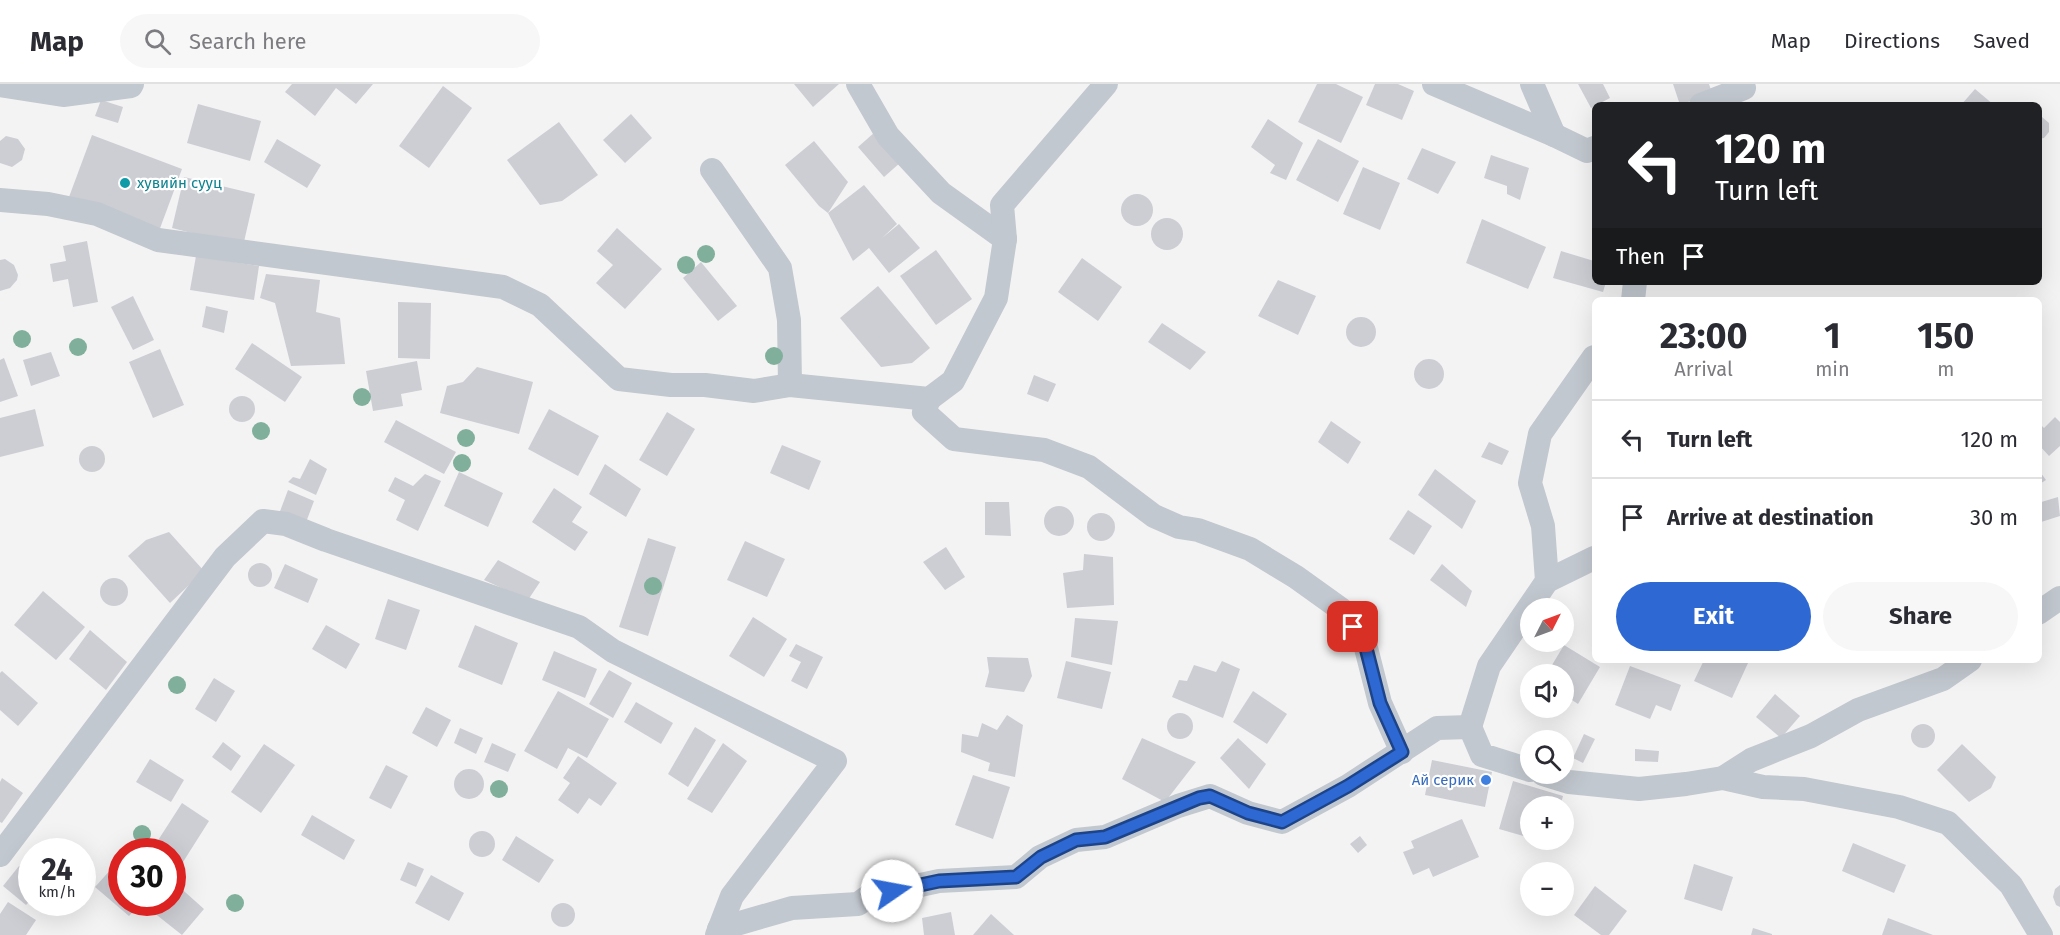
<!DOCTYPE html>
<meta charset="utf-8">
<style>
body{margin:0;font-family:"Fira Sans",sans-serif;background:#f7f7f7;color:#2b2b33;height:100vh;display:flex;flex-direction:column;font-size:22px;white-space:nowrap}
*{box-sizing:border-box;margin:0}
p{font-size:20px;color:#7c7c81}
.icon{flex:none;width:33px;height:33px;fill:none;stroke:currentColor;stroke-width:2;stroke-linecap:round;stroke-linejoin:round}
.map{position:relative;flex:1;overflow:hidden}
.sheet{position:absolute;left:1592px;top:213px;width:450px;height:366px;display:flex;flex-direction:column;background:#fff;border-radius:9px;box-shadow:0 6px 24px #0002}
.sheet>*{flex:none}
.hud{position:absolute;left:1592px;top:18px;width:450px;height:183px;border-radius:9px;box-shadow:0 6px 24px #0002;background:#202124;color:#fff;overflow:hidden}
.needle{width:39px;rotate:48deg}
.buttons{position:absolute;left:1520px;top:514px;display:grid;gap:12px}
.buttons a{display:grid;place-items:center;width:54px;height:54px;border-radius:50%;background:#fff;box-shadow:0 6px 24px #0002;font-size:30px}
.speed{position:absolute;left:18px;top:754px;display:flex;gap:12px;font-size:30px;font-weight:700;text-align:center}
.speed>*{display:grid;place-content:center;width:78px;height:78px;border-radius:50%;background:#fff;box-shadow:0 6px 24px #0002;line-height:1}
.speed small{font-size:15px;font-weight:400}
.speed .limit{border:9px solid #d22;background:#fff;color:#111}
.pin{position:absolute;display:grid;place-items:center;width:51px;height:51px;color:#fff;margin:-26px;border-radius:12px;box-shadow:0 3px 9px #0006}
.me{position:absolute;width:66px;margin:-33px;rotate:78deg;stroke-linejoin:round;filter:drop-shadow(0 0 4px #0008)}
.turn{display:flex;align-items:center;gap:21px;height:126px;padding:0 24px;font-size:27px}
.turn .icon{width:78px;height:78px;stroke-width:2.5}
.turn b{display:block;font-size:42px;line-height:51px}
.then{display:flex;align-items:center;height:57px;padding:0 24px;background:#0003;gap:12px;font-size:22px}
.eta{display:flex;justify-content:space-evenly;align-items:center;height:102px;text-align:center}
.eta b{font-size:36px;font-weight:700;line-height:42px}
.cta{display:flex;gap:12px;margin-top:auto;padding:12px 24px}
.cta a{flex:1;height:69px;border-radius:36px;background:#2d68d3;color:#fff;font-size:24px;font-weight:700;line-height:69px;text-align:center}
.cta a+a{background:#f7f7f7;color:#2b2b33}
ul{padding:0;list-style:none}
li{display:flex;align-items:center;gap:18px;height:78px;padding:0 24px;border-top:2px solid #e1e1e2}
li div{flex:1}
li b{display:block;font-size:22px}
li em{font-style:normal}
header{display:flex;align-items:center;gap:36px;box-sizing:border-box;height:84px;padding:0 30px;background:#fff;border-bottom:2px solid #e1e1e2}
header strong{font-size:28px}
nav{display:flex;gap:33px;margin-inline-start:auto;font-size:21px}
.search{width:420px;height:54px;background:#f7f7f7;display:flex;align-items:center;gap:15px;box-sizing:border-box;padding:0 21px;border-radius:33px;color:#7c7c81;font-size:22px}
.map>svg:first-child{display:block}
</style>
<header>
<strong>Map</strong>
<div class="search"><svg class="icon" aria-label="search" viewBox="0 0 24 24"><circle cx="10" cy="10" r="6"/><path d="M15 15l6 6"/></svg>Search here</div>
<nav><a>Map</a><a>Directions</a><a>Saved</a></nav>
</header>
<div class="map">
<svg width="2060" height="851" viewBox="0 0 2060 851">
<rect width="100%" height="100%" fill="#f4f3f3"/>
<g fill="#cdced4">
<path d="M292,0h81l-17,20 -20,-16 -21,28 -30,-24z"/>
<path d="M794,0h45l-26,23z"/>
<path d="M1317,0h19l27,13 -22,46 -43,-21z"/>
<path d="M1375,0h23l16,7 -12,29 -36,-15z"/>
<path d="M1578,0h25l7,14 -19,10z"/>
<path d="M1673,0h36l3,9 -32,12z"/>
<path d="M443,2l29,22 -43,60 -30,-22z"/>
<path d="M1975,5l19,16h-33z"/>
<path d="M101,16l22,7 -5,16 -23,-7z"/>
<path d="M198,20l63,17 -11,40 -63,-18z"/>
<path d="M631,30l21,24 -27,25 -22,-23z"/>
<path d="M2042,33l7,6v9l-5,6 -6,1v-21z"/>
<path d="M1268,35l35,24 -17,37 -16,-7 5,-8 -24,-18z"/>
<path d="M559,38l39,53 -36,26 -22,4 -33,-45z"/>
<path d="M875,48l26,30 -17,15 -26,-30z"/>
<path d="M92,51l90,34 -23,62 -90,-34z"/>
<path d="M6,52l12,3 7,10 -3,11 -10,7 -12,-4v-22z"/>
<path d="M277,55l44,26 -14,23 -43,-26z"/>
<path d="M1318,55l41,22 -21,41 -42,-22z"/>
<path d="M814,57l34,41 -20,31 -9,-7 -34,-41z"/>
<path d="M1422,64l34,14 -18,32 -31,-15z"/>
<path d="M1491,71l38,13 -9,32 -13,-6v-8l-23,-8z"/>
<path d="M1363,83l37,16 -20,47 -37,-16z"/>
<path d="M184,93l71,17 -12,52 -71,-18z"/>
<path d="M864,101l33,39 -15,14 17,-14 21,24 -31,25 -20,-25 -16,13 -25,-48z"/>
<circle cx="1137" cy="126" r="16"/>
<circle cx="1167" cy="150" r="16"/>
<path d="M1482,135l64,28 -18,42 -62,-26z"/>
<path d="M617,144l45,41 -37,40 -29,-26 17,-18 -16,-14z"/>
<path d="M87,157l11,61 -25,5 -5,-28 -15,3 -3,-18 16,-3 -3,-15z"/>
<path d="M936,166l36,49 -36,26 -36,-49z"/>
<path d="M1561,167l33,10v21h12l-3,10 -50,-14z"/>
<path d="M196,172l63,10 -5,34 -64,-10z"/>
<path d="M1082,174l40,29 -24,34 -40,-29z"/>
<path d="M5,175l9,6 4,10 -1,5 -7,8 -10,3v-31z"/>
<path d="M701,178l36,44 -19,15 -35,-43z"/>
<path d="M266,190l54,6 -4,32 24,6 5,46 -54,2 -16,-63 -15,-5z"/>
<path d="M1278,196l38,16 -18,39 -40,-19z"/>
<path d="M878,202l52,62 -18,15 -31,4 -41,-49z"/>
<path d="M133,212l21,44 -21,10 -22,-43z"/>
<path d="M398,218l33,1 -1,56 -32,-1z"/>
<path d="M206,222l22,5 -4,22 -22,-6z"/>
<circle cx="1361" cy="248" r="15"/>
<path d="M1162,239l44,29 -16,18 -42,-28z"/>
<path d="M252,259l50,34 -17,25 -50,-33z"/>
<path d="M160,265l24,56 -31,13 -24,-56z"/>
<path d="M51,268l9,24 -29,10 -8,-26z"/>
<path d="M4,274l14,38 -18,6v-42z"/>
<circle cx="1429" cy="290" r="15"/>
<path d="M417,277l5,29 -21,4 2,12 -30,5 -7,-40z"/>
<path d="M477,283l56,15 -14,52 -79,-21 7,-27 16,-4z"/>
<path d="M1034,291l22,9 -8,18 -21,-8z"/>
<circle cx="242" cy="325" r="13"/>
<path d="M35,325l9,37 -44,11v-39z"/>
<path d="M549,325l50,27 -21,40 -50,-27z"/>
<path d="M667,328l28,17 -28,47 -28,-16z"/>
<path d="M2055,333l5,5v24l-11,10 -11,-12v-22l6,6z"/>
<path d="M396,336l60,32 -12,22 -60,-32z"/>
<path d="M1331,337l30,21 -13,22 -30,-22z"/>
<path d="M1489,358l20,9 -7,14 -21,-8z"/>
<path d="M782,361l39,16 -12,29 -39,-17z"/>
<circle cx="92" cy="375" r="13"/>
<path d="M310,375l17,10 -11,26 -28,-13 5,-5 7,2z"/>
<path d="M605,380l36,25 -15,28 -37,-23z"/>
<path d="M1435,385l41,32 -14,28 -44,-34z"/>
<path d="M2038,385l8,11 -8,5z"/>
<path d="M459,388l44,21 -15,34 -44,-21z"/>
<path d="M425,390l16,7 -23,50 -22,-11 9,-20 -17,-9 7,-14 18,9z"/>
<path d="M554,404l28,19 -10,15 16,10 -13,19 -43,-29z"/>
<path d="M288,406l26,11 -9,24 -26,-11z"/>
<path d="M2058,413l2,19 -22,7v-20z"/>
<path d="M985,418h24l2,34 -26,-1z"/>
<circle cx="1059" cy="437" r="15"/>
<path d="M1408,426l24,16 -18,29 -25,-16z"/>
<circle cx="1101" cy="443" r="14"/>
<path d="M169,448l35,39 -34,32 -42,-47 18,-16z"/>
<path d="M648,454l28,9 -28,89 -29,-9z"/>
<path d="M745,457l40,18 -18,38 -40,-17z"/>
<path d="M946,463l19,30 -20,13 -22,-28z"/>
<path d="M1084,470l29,3 1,48 -47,3 -4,-35 20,-3z"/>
<path d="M498,476l42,22 -12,18 -44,-20z"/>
<circle cx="260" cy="491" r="12"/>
<path d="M285,480l33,15 -10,24 -34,-15z"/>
<path d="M1442,480l30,27 -6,16 -36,-27z"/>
<circle cx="114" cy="508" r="14"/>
<path d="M43,507l42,36 -29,33 -42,-35z"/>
<path d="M388,515l32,11 -14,40 -31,-11z"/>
<path d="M753,533l34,22 -23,38 -35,-21z"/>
<path d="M1075,534l43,3 -6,44 -41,-8z"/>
<path d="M326,541l34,19 -14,25 -34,-20z"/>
<path d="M475,541l43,18 -16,42 -44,-18z"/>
<path d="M90,546l37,32 -21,28 -37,-31z"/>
<path d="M796,560l27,13 -16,32 -16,-8 10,-19 -12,-6z"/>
<path d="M1564,561l36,22 -22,37 -15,-10v-19h-17z"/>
<path d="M554,567l43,18 -12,29 -43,-18z"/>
<path d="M987,573l41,1 4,18 -8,16 -39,-5 4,-15z"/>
<path d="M1704,576h38l6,3 -16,35 -38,-17z"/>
<path d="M1066,577l45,11 -9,37 -45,-11z"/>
<path d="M1222,577l18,8 -17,49 -51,-21 7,-17 8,1 7,-16 22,7z"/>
<path d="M1630,582l51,19 -10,26 -15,-6 -6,14 -35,-14z"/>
<path d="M609,586l23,13 -19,35 -24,-14z"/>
<path d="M2,587l36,32 -20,23 -18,-16v-37z"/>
<path d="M214,594l21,13 -19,31 -21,-13z"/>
<path d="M558,607l51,28 -22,39 -19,-10 -11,21 -33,-18z"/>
<path d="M1253,607l34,23 -20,30 -34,-22z"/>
<path d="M1775,610l25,22 -19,22 -25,-21z"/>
<path d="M636,618l37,21 -12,21 -37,-22z"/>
<path d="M426,623l25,13 -14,27 -25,-14z"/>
<circle cx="1180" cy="642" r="13"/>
<path d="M1007,631l16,10 -8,52 -27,-6 2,-8 -29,-11 1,-18 16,3 4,-14 15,7z"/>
<circle cx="1923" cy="652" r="12"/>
<path d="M695,643l21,13 -28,47 -20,-13z"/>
<path d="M460,644l23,10 -7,16 -22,-11z"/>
<path d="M1584,650l11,5 -12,24 -10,-5z"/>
<path d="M1142,654l54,24 -31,40 -43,-23z"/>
<path d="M1238,654l28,26 -17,25 -29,-31z"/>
<path d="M223,658l18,14 -10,15 -19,-14z"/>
<path d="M492,659l24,11 -8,18 -24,-10z"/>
<path d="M723,659l24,18 -35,52 -25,-14z"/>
<path d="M264,660l31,21 -34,48 -30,-21z"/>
<path d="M1962,660l34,33 -5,11 -22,14 -32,-32z"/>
<path d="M1635,665l24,2 -1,11 -23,-1z"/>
<path d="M578,672l39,27 -16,23 -12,-8 -11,16 -20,-14 12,-17 -7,-5z"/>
<path d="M150,675l34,21 -13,22 -35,-20z"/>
<path d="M1432,676l60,12 -7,35 -60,-12z"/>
<path d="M386,681l22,11 -17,33 -22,-11z"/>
<circle cx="469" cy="700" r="15"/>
<path d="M973,691l37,12 -17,52 -38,-14z"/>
<path d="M2,694l21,15 -21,30 -2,-1v-40z"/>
<path d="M1513,697l50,15 -3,11h-30v31l-31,-9z"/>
<path d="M182,719l27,18 -26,41 -11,-6v-4h-6l-11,-7z"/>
<path d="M312,731l43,25 -11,20 -43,-25z"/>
<path d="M1462,735l17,38 -46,20 -4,-9 -16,7 -10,-23 11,-4 -3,-7z"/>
<circle cx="482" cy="760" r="13"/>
<path d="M516,752l38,24 -15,23 -37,-23z"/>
<path d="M1360,752l7,9 -9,8 -8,-9z"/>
<path d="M1853,759l53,22 -12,28 -52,-22z"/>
<path d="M122,773v46h19l-12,13 -34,-29z"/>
<path d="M408,778l16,7 -8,18 -16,-7z"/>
<path d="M1694,780l39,13 -11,34 -38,-12z"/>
<path d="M19,782l13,9v24l-6,6 -23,-19z"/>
<path d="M431,791l33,18 -15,28 -34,-18z"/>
<path d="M176,800l28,25 -22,26 -29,-23 7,-9h12v-15z"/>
<path d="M2060,801v22l-4,-2 -3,-8 2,-8z"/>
<path d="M1595,802l32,25 -18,24h-8l-27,-20z"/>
<path d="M8,818l28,18 -10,15h-26v-21z"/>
<circle cx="563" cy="831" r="12"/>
<path d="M951,828l4,23h-31l-2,-17z"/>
<path d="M991,830l23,21h-41z"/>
<path d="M1888,834l45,17h-51z"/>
<path d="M1753,844l19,6v1h-21z"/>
</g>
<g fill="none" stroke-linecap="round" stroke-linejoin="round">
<g stroke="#c2c8cf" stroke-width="24">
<path d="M858,0l30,52 53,57 64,46"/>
<path d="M1434,0l120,51 33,16 7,-3"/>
<path d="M1532,0l22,51"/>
<path d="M0,1l63,10 68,-9 1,-2"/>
<path d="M1701,21l43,-17"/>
<path d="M712,86l68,98 9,52 1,65"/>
<path d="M0,116l48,4 49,10 61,26 345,47 37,18 79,74 52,6h34l49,6 36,-6 139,14 24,-18 43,-83 9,-59 -3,-34 104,-121"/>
<path d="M1633,216l2,-18"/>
<path d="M929,315l-5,13 30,27 90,11 45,17 65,49 25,11 19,3 52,19 46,28 46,33 23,34 15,59 22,49"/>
<path d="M1547,497l47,-23"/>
<path d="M2038,529l22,-15"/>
<path d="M1470,643l19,-61 58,-85 -4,-55 -13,-43 10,-49 54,-77"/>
<path d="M1543,690l26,8 70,7 47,-5 37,-6 40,9 41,2 95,18 49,16 63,62 30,50"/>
<path d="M1723,694l28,-18 60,-24 47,-26 85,-31 27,-19"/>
<path d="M0,771l225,-298 38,-36 23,3 40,16 253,87 34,24 222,110 -103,135 -15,39"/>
<path d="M719,845l73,-21 66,-4 11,-8 70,-15 77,-4 24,-20 36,-17 29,-3 73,-31 32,-10 38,17 34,9 66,-36 89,-58 33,-1 12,28 48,15"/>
</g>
</g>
<g fill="#80b09c">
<circle cx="706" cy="170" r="9"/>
<circle cx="686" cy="181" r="9"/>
<circle cx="22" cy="255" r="9"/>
<circle cx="78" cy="263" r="9"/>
<circle cx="774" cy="272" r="9"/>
<circle cx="362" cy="313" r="9"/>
<circle cx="261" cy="347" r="9"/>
<circle cx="466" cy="354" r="9"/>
<circle cx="462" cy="379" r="9"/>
<circle cx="653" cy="502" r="9"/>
<circle cx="177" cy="601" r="9"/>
<circle cx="499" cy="705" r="9"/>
<circle cx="142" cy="750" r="9"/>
<circle cx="235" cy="819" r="9"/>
</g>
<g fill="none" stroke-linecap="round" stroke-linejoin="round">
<defs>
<path id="route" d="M892,807l47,-10 77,-4 25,-20 35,-17 29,-3 94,-39 11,-2 38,17 34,9 66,-36 54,-34 -22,-49 -15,-59 -12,-17"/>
</defs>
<use href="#route" stroke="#1d4489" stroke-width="15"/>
<use href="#route" stroke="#2d68d3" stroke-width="10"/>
</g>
<circle fill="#0f9aa8" stroke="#fff" stroke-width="2" cx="125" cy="99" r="6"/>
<circle fill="#3f7fe0" stroke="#fff" stroke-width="2" cx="1486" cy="696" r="6"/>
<g text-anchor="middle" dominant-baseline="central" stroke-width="4.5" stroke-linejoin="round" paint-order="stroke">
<g font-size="15" fill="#0d838f" stroke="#fff" text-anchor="start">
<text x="137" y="99">хувийн сууц</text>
</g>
<g font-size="15" fill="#366cbe" stroke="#fff" text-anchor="end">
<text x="1474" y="696">Ай серик</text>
</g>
</g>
</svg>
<div class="buttons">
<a><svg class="needle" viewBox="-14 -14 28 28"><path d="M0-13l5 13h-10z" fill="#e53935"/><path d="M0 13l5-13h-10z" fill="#7c7c81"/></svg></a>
<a><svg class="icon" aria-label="sound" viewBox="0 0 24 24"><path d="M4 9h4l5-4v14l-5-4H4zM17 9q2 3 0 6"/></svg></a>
<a><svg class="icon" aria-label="search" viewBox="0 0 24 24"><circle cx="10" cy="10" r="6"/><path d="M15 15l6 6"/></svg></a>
<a>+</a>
<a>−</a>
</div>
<div class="speed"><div>24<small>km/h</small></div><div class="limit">30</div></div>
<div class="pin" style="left:1353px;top:543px;background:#d93025"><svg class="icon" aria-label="arrive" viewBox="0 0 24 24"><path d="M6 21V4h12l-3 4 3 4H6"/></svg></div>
<svg class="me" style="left:892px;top:807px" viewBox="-20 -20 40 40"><circle r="19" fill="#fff"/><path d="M0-13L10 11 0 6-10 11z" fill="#2d68d3"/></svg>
<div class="hud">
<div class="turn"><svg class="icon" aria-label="left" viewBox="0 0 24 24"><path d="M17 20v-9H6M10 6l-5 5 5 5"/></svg><div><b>120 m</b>Turn left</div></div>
<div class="then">Then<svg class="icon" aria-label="arrive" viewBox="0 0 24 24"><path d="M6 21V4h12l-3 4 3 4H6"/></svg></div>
</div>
<section class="sheet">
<div class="eta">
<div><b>23:00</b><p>Arrival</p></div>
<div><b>1</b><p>min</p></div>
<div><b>150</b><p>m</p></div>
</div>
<ul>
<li><svg class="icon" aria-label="left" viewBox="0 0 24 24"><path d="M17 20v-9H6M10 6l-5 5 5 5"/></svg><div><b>Turn left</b></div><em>120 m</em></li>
<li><svg class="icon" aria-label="arrive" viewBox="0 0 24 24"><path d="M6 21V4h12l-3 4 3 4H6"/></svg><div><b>Arrive at destination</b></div><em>30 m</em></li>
</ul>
<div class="cta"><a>Exit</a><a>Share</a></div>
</section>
</div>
